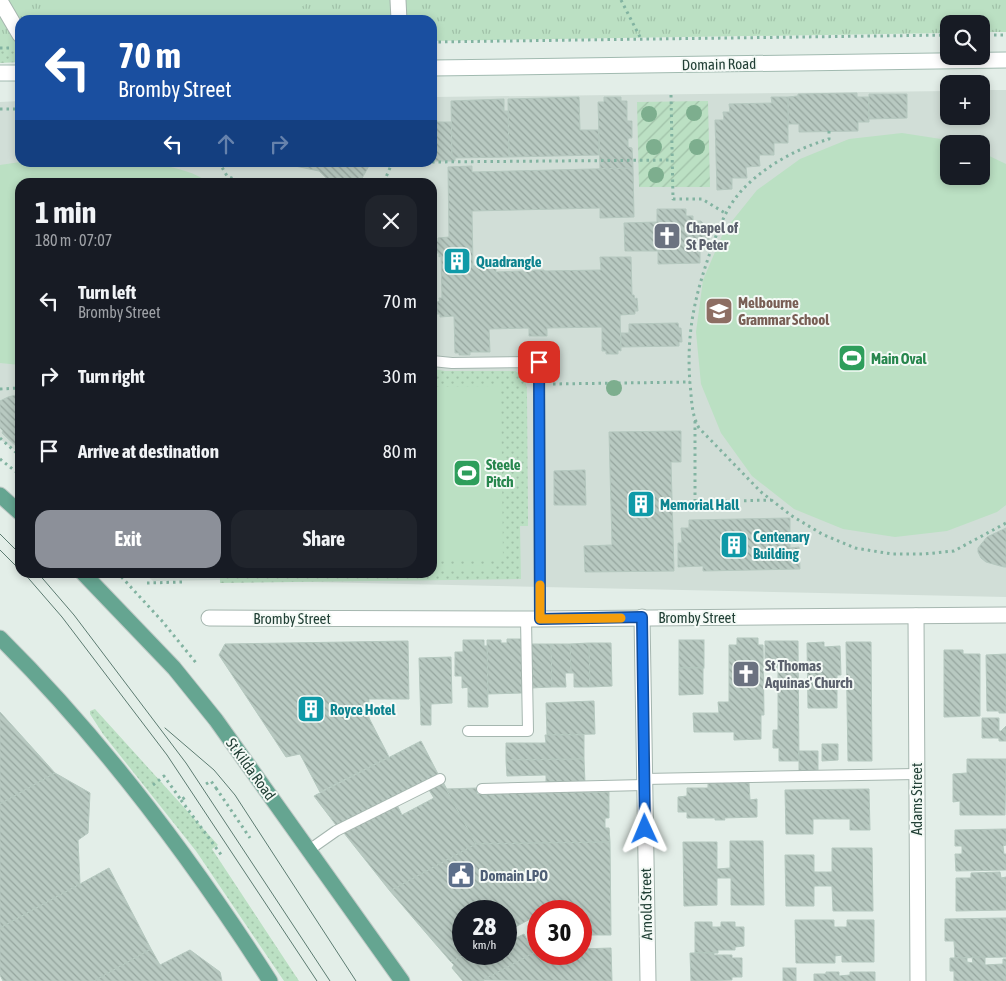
<!DOCTYPE html>
<meta charset="utf-8">
<style>
body{margin:0;font-family:"Asap Condensed",sans-serif;background:#20242c;color:#f1f3f6;height:100vh;display:flex;flex-direction:column;font-size:19px;white-space:nowrap}
*{box-sizing:border-box;margin:0}
p{font-size:16px;color:#9ea1a6}
.icon{flex:none;width:28px;height:28px;fill:none;stroke:currentColor;stroke-width:2;stroke-linecap:round;stroke-linejoin:round}
.map{position:relative;flex:1;overflow:hidden}
.panel{position:absolute;left:15px;top:178px;width:422px;height:400px;display:flex;flex-direction:column;background:#171b24;border-radius:15px;box-shadow:0 2px 8px #0003}
.panel>*{flex:none}
.banner{position:absolute;left:15px;top:15px;width:422px;height:152px;border-radius:15px;box-shadow:0 2px 8px #0003;background:#1a4fa0;color:#fff;overflow:hidden}
.controls{position:absolute;left:940px;top:15px;display:grid;gap:10px}
.controls a{display:grid;place-items:center;width:50px;height:50px;border-radius:10px;background:#171b24;box-shadow:0 2px 8px #0003;font-size:25px}
.speed{position:absolute;left:452px;top:900px;display:flex;gap:10px;font-size:25px;font-weight:700;text-align:center}
.speed>*{display:grid;place-content:center;width:65px;height:65px;border-radius:50%;background:#171b24;box-shadow:0 2px 8px #0003;line-height:1}
.speed small{font-size:12px;font-weight:400}
.speed .limit{border:8px solid #d22;background:#fff;color:#111}
.pin{position:absolute;display:grid;place-items:center;width:42px;height:42px;color:#fff;margin:-21px;border-radius:10px;box-shadow:0 2px 8px #0006}
.me{position:absolute;width:55px;margin:-28px;rotate:359deg;stroke-linejoin:round;filter:drop-shadow(0 0 4px #0008)}
.turn{display:flex;align-items:center;gap:18px;height:105px;padding:0 20px;font-size:22px}
.turn .icon{width:65px;height:65px;stroke-width:2.5}
.turn b{display:block;font-size:35px;line-height:42px}
.lanes{display:flex;align-items:center;height:48px;padding:0 20px;background:#0003;justify-content:center;gap:25px;direction:ltr}
.lanes .off{opacity:.35}
.round{display:grid;place-items:center;flex:none;width:52px;height:52px;border-radius:15px;background:#20242c}
.overview{display:flex;align-items:center;justify-content:space-between;height:85px;padding:0 20px}
h1{font-size:30px;font-weight:700;line-height:38px}
.cta{display:flex;gap:10px;margin-top:auto;padding:10px 20px}
.cta a{flex:1;height:58px;border-radius:15px;background:#8c9099;color:#fff;font-size:20px;font-weight:700;line-height:58px;text-align:center}
.cta a+a{background:#20242c;color:#f1f3f6}
ul{padding:0;list-style:none}
li{display:flex;align-items:center;gap:15px;height:75px;padding:0 20px}
li div{flex:1}
li b{display:block;font-size:19px}
li em{font-style:normal}
.map>svg:first-child{display:block}
</style>
<div class="map">
<svg width="1006" height="981" viewBox="0 0 1006 981">
<defs>
<pattern id="grass-dots" width="8" height="8" patternUnits="userSpaceOnUse" patternTransform="scale(1.25)"><rect width="8" height="8" fill="#bbe0c3"/><path d="M2 2h.1M6 6h.1" fill="none" stroke="#a0c1a8" stroke-width="1.8" stroke-linecap="round"/></pattern>
<pattern id="park-tufts" width="24" height="20" patternUnits="userSpaceOnUse" patternTransform="scale(1.25)"><rect width="24" height="20" fill="#bbe0c3"/><path d="M3 7l-1-3M5 7V3M7 7l1-3M15 17l-1-3M17 17v-4M19 17l1-3" fill="none" stroke="#a0c1a8"/></pattern>
<pattern id="garden-furrows" width="10" height="10" patternUnits="userSpaceOnUse" patternTransform="scale(1.25)"><rect width="10" height="10" fill="#bbe0c3"/><path d="M-1 1l2-2M0 10L10 0M9 11l2-2" fill="none" stroke="#a0c1a8"/></pattern>
<pattern id="building-back-hatch" width="6" height="6" patternUnits="userSpaceOnUse" patternTransform="scale(1.25)"><rect width="6" height="6" fill="#b8c9c1"/><path d="M-1 5l2 2M0 0l6 6M5-1l2 2" fill="none" stroke="#95a59e"/></pattern>
</defs>
<rect width="100%" height="100%" fill="#e3eee8"/>
<path fill="#d1ded7" fill-rule="evenodd" d="M981,90h25v507l-788,-17 -65,1 -9,-8 288,-1v-390h-412v272l-20,-15v-337l20,-1v61h412l1,-65 516,-6v25h32zM949,144h32v32h-32z"/>
<g fill="url(#grass-dots)">
<path d="M0,14l20,33v15l-20,1z"/>
<path d="M433,369l12,2h70c11,6 12,13 12,24l1,131h-8l1,53 -301,4v-10l212,-1z"/>
<path d="M95,709l123,136 -6,4 87,132h-15l-88,-130 -93,-117 -13,-20v-3z"/>
</g>
<path fill="url(#park-tufts)" d="M0,0h1006v32h-25v-8h-32v9l-516,8 -1,-21h-412v27h-20z"/>
<path fill="url(#garden-furrows)" d="M708,101l2,86h-71l-2,-85z"/>
<g fill="#bbe0c3">
<path d="M47,0h267l-30,16 -29,4h-143l-24,-2 -22,-5z"/>
<path d="M902,133l52,8 7,3h-12v32h32v-24l25,12v341l-9,7 -50,19 -52,6 -52,-8 -49,-20 -42,-33 -31,-43 -20,-49 -5,-52 7,-52 21,-49 33,-41 43,-31 49,-20z"/>
<path d="M20,162c49,1 148,-9 188,20h-188v183l-20,-2v-198z"/>
<path d="M501,386l2,174 -70,1v-174z"/>
<path d="M491,565v4h-58v-3z"/>
</g>
<g fill="url(#building-back-hatch)" stroke="#b5c8bf">
<path d="M857,93v4h12v25h-11v9l-59,1v-8h-11v-27l10,-1v-2z"/>
<path d="M869,94h38v24l-38,1z"/>
<path d="M579,97l1,33h19v25l-90,2 -1,-58z"/>
<path d="M604,97h17v4h6v20h5v17h-4v9l4,1 1,20 -33,1 -2,-67h6z"/>
<path d="M771,97h17v46h-14v12h-15l1,11 -14,1 1,11h-15v11l-15,1 -2,-70h9l-1,-8h7l-1,-8 43,-1z"/>
<path d="M432,99l5,23h15v36h3v3h-23z"/>
<path d="M504,99v12h4l1,46 -57,1 -1,-57z"/>
<path d="M293,162h78l-11,20h-30l-11,-11 -24,-5z"/>
<path d="M472,166v6l161,-4 1,49 -34,1v-10l-128,3 1,55 23,-1v7l48,-2v1l57,-1 -1,-13h31l1,38h2l1,4 2,-1 1,13h-3v3l-15,1 1,36 -3,-1v4h-12v-3h-4v-24l-55,1v8h-18v-8l-40,1 1,23h-20v3h-11v-2h-4l-1,-37 -14,1v-3h-3v-12l3,-1 -1,-3h3l-1,-42 -2,1v-4h-3v-12h2v-3l11,-1 -1,-70z"/>
<path d="M657,209h29v7h7v5h8l8,9v11l-7,9h-2v13l-42,1v-13h-33l-1,-28 33,-1z"/>
<path d="M678,323l1,5h2l1,14h-3v4l-58,1v-14h8v-9z"/>
<path d="M16,395l4,1v48l-3,3 -15,-14 1,-2 -3,-3v-27l8,-4z"/>
<path d="M681,431v31h-10l3,109 -89,1 -1,-26 28,-1 -3,-113z"/>
<path d="M585,470l1,35h-32v-34z"/>
<path d="M790,518v30l9,-1 1,22 -97,2v-5l-25,1v-24h4l-1,-15h8v-8z"/>
<path d="M1006,528v39h-2l-18,-5 -5,-4 -3,-6v-4l9,-11z"/>
<path d="M737,638h21v7h5l1,70h-3v24l-27,1v-8h-40l-1,-19h26l-1,-11h11v-57h8z"/>
<path d="M507,639h14l1,54 -34,1 -1,-54h14v3h6z"/>
<path d="M463,640h21v6h3l1,61h-20v-20l-6,1v-12h-7v-24h8z"/>
<rect x="679" y="640" width="25" height="28"/>
<path d="M408,641l1,58h-40v19l20,39 -69,35 -20,-38 -14,3 -67,-102 6,-11z"/>
<path d="M765,641h33l1,120h-20v-13h-6v-18h5v-62h-13z"/>
<path d="M824,642v5l16,-1 1,29h-4v33h-29l-1,-65z"/>
<path d="M846,642h25l1,119h-24z"/>
<path d="M589,643l1,44h-16v-14h-3l-1,-29z"/>
<path d="M589,643h22l1,43 -22,1z"/>
<path d="M530,644h21l1,43 -21,1z"/>
<path d="M551,644h19l1,29h-6l1,14h-14z"/>
<path d="M944,650h19v4h17v62l-36,1z"/>
<path d="M1006,654v59h-7v-2h-12l-1,-56z"/>
<path d="M451,657l1,46 -21,1v21h-10l-2,-67z"/>
<path d="M679,668h24v26l-24,1z"/>
<path d="M594,701l1,33 -48,1 -1,-32z"/>
<path d="M0,712l55,61 -55,31z"/>
<path d="M982,718h17v13h2l5,-5v15h-7v-3h-17z"/>
<path d="M545,735h39v24l-78,1v-17h40z"/>
<path d="M421,741l17,33 -102,51 -22,-29z"/>
<path d="M822,744h16v16l-16,1z"/>
<path d="M799,751h19v19l-19,1z"/>
<path d="M584,759l1,24 -39,1v-9l-39,1 -1,-16z"/>
<path d="M967,759h39l-1,56h-45v-14l-7,1v-28l14,-1z"/>
<path d="M55,773l35,20 -2,40 -10,7 2,44 -80,44v-124z"/>
<path d="M722,781l27,2 1,17 7,-1v18l-33,1 1,2h-10v-2h-28v-6h-9v-15l9,-1v-8h21v-5h14z"/>
<path d="M443,782l33,62 -86,47 -46,-58 53,-28 5,10 32,-17 -5,-8z"/>
<path d="M477,788v6l132,-2v26h-4v10h4l1,14 -134,2 -30,-55z"/>
<path d="M869,789l1,41h-20v-11h-37v15h-27l-1,-44z"/>
<path d="M1006,829v16l-3,1 1,8h2v16l-50,1 -1,-17h7v-8h-7v-16z"/>
<path d="M730,841h33l1,64h-33v-27h-14v27l-33,1 -1,-64h34v27l13,-1z"/>
<path d="M610,842l1,93h-30v-24h-42v19l-7,-12 -26,14v-21h-42v43h2l-15,8 -61,-71 86,-47z"/>
<path d="M832,848h40l1,63h-40l-1,-25h-18v20h-28l-1,-51h29v17h18z"/>
<path d="M109,868l42,81 -57,32h-91l-3,-6v-47z"/>
<path d="M1000,872l1,6 5,-1v33l-50,1v-33h15v-5z"/>
<path d="M1006,918v39l-51,1 -1,-17h-9v-22z"/>
<path d="M795,920h39v7h13v-7h27v42h-32v-7l-7,1v7h-39z"/>
<path d="M695,922h17v5h9v-5h14v5h9v19l-9,1v3h-17v3h-23z"/>
<path d="M524,934l10,19 -52,28h-19l-11,-13 2,-3 -3,-3 15,-8h40v-11z"/>
<path d="M611,948l1,33 -129,-1 56,-30v4h42v-5z"/>
<path d="M151,949l9,16 30,-15 30,22 2,9h-128z"/>
<path d="M690,953h24v2h18v3h10v19h-10v3l-41,1z"/>
<path d="M972,957h13v8l18,-1v-5h3v22h-52v-10h-4v-13h17v4l6,1z"/>
<rect x="783" y="968" width="13" height="13"/>
<path d="M826,972h13v4l11,-1v-3h25v9h-61v-7h12z"/>
</g>
<g fill="none" stroke-linecap="round" stroke-linejoin="round">
<defs>
<g id="lane">
<path d="M432,361l20,2 87,-1 1,257"/>
<path d="M468,731h60l-2,-112"/>
<path d="M644,779l272,-5"/>
<path d="M482,789l162,-4"/>
<path d="M309,850l27,-19 104,-52"/>
</g>
<g id="street">
<path d="M398,0l1,20"/>
<path d="M0,1l20,34"/>
<path d="M916,616l2,365"/>
<path d="M642,617l6,364"/>
<path d="M209,618l331,1 466,-4"/>
</g>
<g id="secondary">
<path d="M432,68l574,-8"/>
<path d="M0,73h20"/>
</g>
<g id="primary">
<path d="M0,495l20,18"/>
<path d="M82,572l92,96 42,52 186,261"/>
<path d="M0,638c104,103 191,220 270,343"/>
</g>
</defs>
<use href="#lane" stroke="#a5b6af" stroke-width="12"/>
<use href="#street" stroke="#a5b6af" stroke-width="17"/>
<use href="#secondary" stroke="#a1bab0" stroke-width="17"/>
<use href="#primary" stroke="#c1cac7" stroke-width="17"/>
<g stroke="#82b3a1" stroke-width="3" stroke-dasharray="2.5 4" stroke-linecap="butt">
<path d="M621,0l20,39"/>
<path d="M981,35h25"/>
<path d="M432,42l517,-7"/>
<path d="M0,48h9"/>
<path d="M671,95l2,104h29l23,14"/>
<path d="M0,109h20"/>
<path d="M829,131v8c-30,9 -59,24 -82,46 -18,17 -27,39 -35,62 -17,48 -26,85 -22,137 2,17 1,29 9,44l62,64 31,24 30,18 33,14 37,6h32l30,-3 52,-28"/>
<path d="M219,162l8,14 13,6"/>
<path d="M432,162l240,-2"/>
<path d="M384,182l8,-19 33,-1"/>
<path d="M553,384l137,-2"/>
<path d="M0,389l20,-1"/>
<path d="M695,421v81l76,-2"/>
<path d="M0,438l20,18"/>
<path d="M0,459l20,16"/>
<path d="M117,572l45,49 35,43"/>
<path d="M147,583l35,-1"/>
<path d="M206,784l5,-3 5,7 4,-3"/>
<path d="M153,785l11,-9 17,24 6,-4"/>
<path d="M216,788l34,50"/>
<path d="M181,800l41,56"/>
</g>
<use href="#lane" stroke="#fff" stroke-width="10"/>
<use href="#street" stroke="#fff" stroke-width="15"/>
<use href="#secondary" stroke="#fff" stroke-width="15"/>
<use href="#primary" stroke="#65a591" stroke-width="15"/>
<g stroke="#5c7b71" stroke-width="1">
<path d="M0,534l20,20"/>
<path d="M0,550l20,20"/>
<path d="M23,572l39,45 105,138 150,226"/>
<path d="M37,572l37,43 112,148 144,218"/>
<path d="M165,728l49,42 21,25 121,186"/>
</g>
</g>
<g fill="#7dae8e">
<circle cx="694" cy="113" r="8"/>
<circle cx="649" cy="114" r="8"/>
<circle cx="654" cy="147" r="8"/>
<circle cx="697" cy="147" r="8"/>
<circle cx="656" cy="175" r="8"/>
<circle cx="614" cy="388" r="8"/>
</g>
<g fill="none" stroke-linecap="round" stroke-linejoin="round">
<defs>
<path id="route" d="M539,362l1,257 102,-2 3,212"/>
</defs>
<use href="#route" stroke="#114b97" stroke-width="12"/>
<use href="#route" stroke="#1a73e8" stroke-width="9"/>
<path stroke="#f59e0b" stroke-width="9" d="M540,585v34l81,-1"/>
</g>
<defs>
<symbol id="church-square" viewBox="-11 -11 22 22"><rect x="-9" y="-9" width="18" height="18" rx="4" fill="#6b7280" stroke="#f4faf6"/><path d="M-1.2-6h2.4v3.5h3.3v2.4h-3.3V6h-2.4V-.1h-3.3v-2.4h3.3Z" fill="#fff"/></symbol>
<symbol id="building-square" viewBox="-11 -11 22 22"><rect x="-9" y="-9" width="18" height="18" rx="4" fill="#0f9aa8" stroke="#f4faf6"/><path d="M-4-6H4V6H1V3H-1V6H-4ZM-2.5-4.3h1.7v1.8h-1.7ZM.8-4.3h1.7v1.8H.8ZM-2.5-1h1.7V.8h-1.7ZM.8-1h1.7V.8H.8Z" fill="#fff"/></symbol>
<symbol id="school-square" viewBox="-11 -11 22 22"><rect x="-9" y="-9" width="18" height="18" rx="4" fill="#8d6e63" stroke="#f4faf6"/><path d="M0-5L7-2L0 1L-7-2ZM-4 1L0 2.5L4 1V4Q0 6-4 4Z" fill="#fff"/></symbol>
<symbol id="stadium-square" viewBox="-11 -11 22 22"><rect x="-9" y="-9" width="18" height="18" rx="4" fill="#2e9e5b" stroke="#f4faf6"/><path d="M0-5a6.5 5 0 1 0 0 10a6.5 5 0 1 0 0-10ZM-3.5-1.8h7v3.6h-7Z" fill="#fff"/></symbol>
<symbol id="civic-square" viewBox="-11 -11 22 22"><rect x="-9" y="-9" width="18" height="18" rx="4" fill="#5c6f8a" stroke="#f4faf6"/><path d="M-.6-6.5H3V-4.5H.6V-3L4-1V1h2V6H-6V1h2V-1L-.6-3ZM-1.2 2.5V6h2.4V2.5Z" fill="#fff"/></symbol>
</defs>
<g fill-rule="evenodd">
<use href="#church-square" x="651" y="220" width="32" height="32"/>
<use href="#building-square" x="441" y="245" width="32" height="32"/>
<use href="#school-square" x="703" y="295" width="32" height="32"/>
<use href="#stadium-square" x="836" y="342" width="32" height="32"/>
<use href="#stadium-square" x="451" y="457" width="32" height="32"/>
<use href="#building-square" x="625" y="488" width="32" height="32"/>
<use href="#building-square" x="718" y="529" width="32" height="32"/>
<use href="#church-square" x="730" y="658" width="32" height="32"/>
<use href="#building-square" x="295" y="693" width="32" height="32"/>
<use href="#civic-square" x="445" y="859" width="32" height="32"/>
</g>
<g text-anchor="middle" dominant-baseline="central" stroke-width="4" stroke-linejoin="round" paint-order="stroke">
<g font-size="15" fill="#224036" stroke="#f4faf6">
<text transform="translate(719 64) rotate(-1)">Domain Road</text>
<text x="697" y="617">Bromby Street</text>
<text x="292" y="618">Bromby Street</text>
<text transform="translate(251 769) rotate(54)">St Kilda Road</text>
<text transform="translate(916 799) rotate(-90)">Adams Street</text>
<text transform="translate(646 904) rotate(-91)">Arnold Street</text>
</g>
<g font-size="15" font-weight="bold" fill="#5b616d" stroke="#f4faf6" text-anchor="start">
<text x="686" y="227">Chapel of<tspan x="686" dy="17">St Peter</tspan></text>
<text x="765" y="665">St Thomas<tspan x="765" dy="17">Aquinas' Church</tspan></text>
</g>
<g font-size="15" font-weight="bold" fill="#0d838f" stroke="#f4faf6" text-anchor="start">
<text x="476" y="261">Quadrangle</text>
<text x="660" y="504">Memorial Hall</text>
<text x="753" y="536">Centenary<tspan x="753" dy="17">Building</tspan></text>
<text x="330" y="709">Royce Hotel</text>
</g>
<g font-size="15" font-weight="bold" fill="#785e54" stroke="#f4faf6" text-anchor="start">
<text x="738" y="302">Melbourne<tspan x="738" dy="17">Grammar School</tspan></text>
</g>
<g font-size="15" font-weight="bold" fill="#27864d" stroke="#f4faf6" text-anchor="start">
<text x="871" y="358">Main Oval</text>
<text x="486" y="464">Steele<tspan x="486" dy="17">Pitch</tspan></text>
</g>
<g font-size="15" font-weight="bold" fill="#4e5e75" stroke="#f4faf6" text-anchor="start">
<text x="480" y="875">Domain LPO</text>
</g>
</g>
</svg>
<div class="controls">
<a><svg class="icon" aria-label="search" viewBox="0 0 24 24"><circle cx="10" cy="10" r="6"/><path d="M15 15l6 6"/></svg></a>
<a>+</a>
<a>−</a>
</div>
<div class="speed"><div>28<small>km/h</small></div><div class="limit">30</div></div>
<div class="pin" style="left:539px;top:362px;background:#d93025"><svg class="icon" aria-label="arrive" viewBox="0 0 24 24"><path d="M6 21V4h12l-3 4 3 4H6"/></svg></div>
<svg class="me" style="left:645px;top:829px" viewBox="-20 -20 40 40"><path d="M0-17L14 15 0 8-14 15z" fill="#1a73e8" stroke="#fff" stroke-width="4"/></svg>
<div class="banner">
<div class="turn"><svg class="icon" aria-label="left" viewBox="0 0 24 24"><path d="M17 20v-9H6M10 6l-5 5 5 5"/></svg><div><b>70 m</b>Bromby Street</div></div>
<div class="lanes"><svg class="icon" aria-label="left" viewBox="0 0 24 24"><path d="M17 20v-9H6M10 6l-5 5 5 5"/></svg><svg class="icon off" aria-label="ahead" viewBox="0 0 24 24"><path d="M12 20V5M6 11l6-6 6 6"/></svg><svg class="icon off" aria-label="right" viewBox="0 0 24 24"><path d="M7 20v-9h11M14 6l5 5-5 5"/></svg></div>
</div>
<section class="panel">
<div class="overview"><div><h1>1 min</h1><p>180 m · 07:07</p></div><a class="round"><svg class="icon" aria-label="close" viewBox="0 0 24 24"><path d="M6 6l12 12M18 6L6 18"/></svg></a></div>
<ul>
<li><svg class="icon" aria-label="left" viewBox="0 0 24 24"><path d="M17 20v-9H6M10 6l-5 5 5 5"/></svg><div><b>Turn left</b><p>Bromby Street</p></div><em>70 m</em></li>
<li><svg class="icon" aria-label="right" viewBox="0 0 24 24"><path d="M7 20v-9h11M14 6l5 5-5 5"/></svg><div><b>Turn right</b></div><em>30 m</em></li>
<li><svg class="icon" aria-label="arrive" viewBox="0 0 24 24"><path d="M6 21V4h12l-3 4 3 4H6"/></svg><div><b>Arrive at destination</b></div><em>80 m</em></li>
</ul>
<div class="cta"><a>Exit</a><a>Share</a></div>
</section>
</div>
